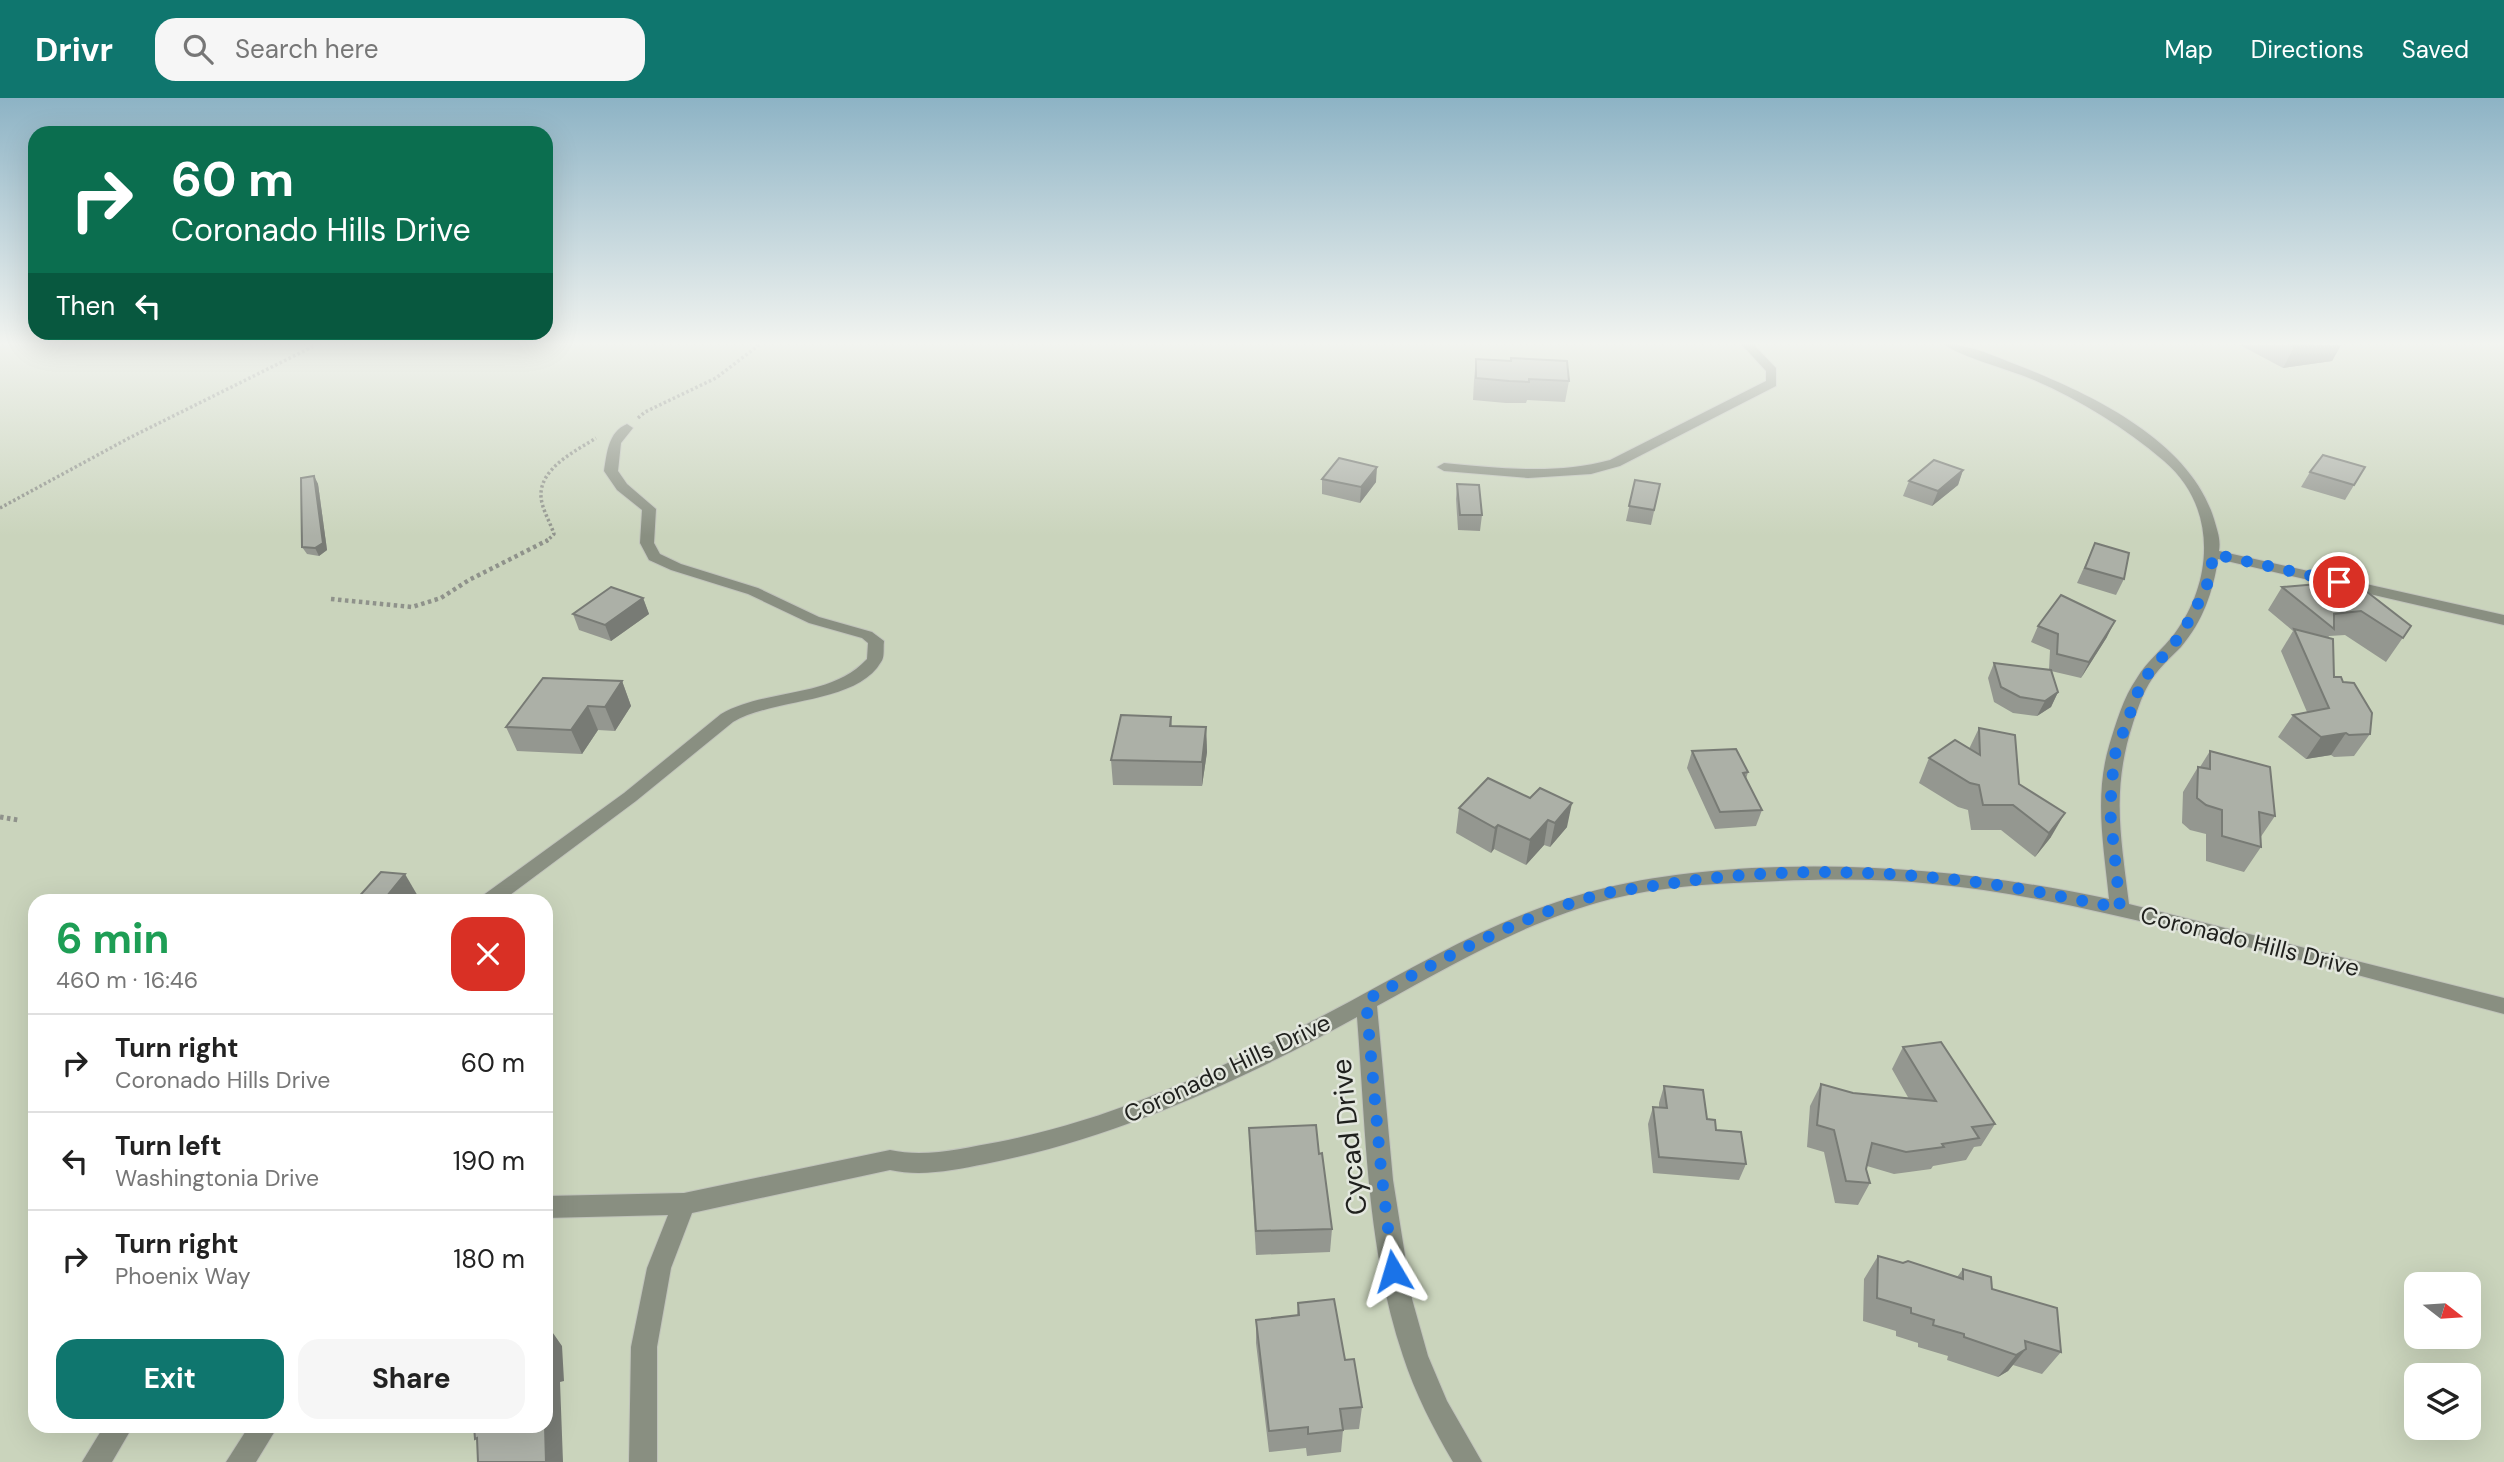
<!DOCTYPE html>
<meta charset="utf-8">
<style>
body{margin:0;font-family:"DM Sans",sans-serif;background:#f6f6f6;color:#222;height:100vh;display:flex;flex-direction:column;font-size:26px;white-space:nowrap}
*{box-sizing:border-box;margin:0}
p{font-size:23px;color:#767676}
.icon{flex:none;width:38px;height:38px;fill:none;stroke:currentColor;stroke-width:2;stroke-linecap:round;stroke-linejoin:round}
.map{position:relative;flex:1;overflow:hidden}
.details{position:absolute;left:28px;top:796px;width:525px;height:539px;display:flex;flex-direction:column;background:#fff;border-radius:21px;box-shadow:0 7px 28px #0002}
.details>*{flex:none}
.top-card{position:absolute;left:28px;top:28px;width:525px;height:214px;border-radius:21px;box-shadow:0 7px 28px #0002;background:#0b6e4f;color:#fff;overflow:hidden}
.needle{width:46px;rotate:107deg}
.controls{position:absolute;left:2404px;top:1174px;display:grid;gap:14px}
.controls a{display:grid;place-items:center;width:77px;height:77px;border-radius:14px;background:#fff;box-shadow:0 7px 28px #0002;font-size:35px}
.pin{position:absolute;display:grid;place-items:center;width:60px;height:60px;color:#fff;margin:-30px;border:4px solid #fff;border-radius:50%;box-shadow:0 2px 7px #0007}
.me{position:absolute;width:77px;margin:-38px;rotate:353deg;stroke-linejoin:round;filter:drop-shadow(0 0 5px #0008)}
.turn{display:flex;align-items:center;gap:24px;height:147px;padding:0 28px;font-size:32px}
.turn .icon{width:91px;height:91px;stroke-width:2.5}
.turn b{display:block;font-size:49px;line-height:60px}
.then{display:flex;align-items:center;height:66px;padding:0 28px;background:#0003;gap:14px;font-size:26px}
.round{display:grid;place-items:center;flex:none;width:74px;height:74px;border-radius:21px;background:#f6f6f6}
.summary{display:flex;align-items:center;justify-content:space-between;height:119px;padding:0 28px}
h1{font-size:42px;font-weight:700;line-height:52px;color:#1e9e55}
.primary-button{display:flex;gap:14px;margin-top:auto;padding:14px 28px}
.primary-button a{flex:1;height:80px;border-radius:21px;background:#0f766e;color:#fff;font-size:28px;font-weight:700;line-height:80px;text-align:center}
.primary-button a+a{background:#f6f6f6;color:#222}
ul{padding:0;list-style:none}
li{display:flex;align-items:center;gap:21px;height:98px;padding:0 28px;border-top:2px solid #e0e0e0}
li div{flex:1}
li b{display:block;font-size:26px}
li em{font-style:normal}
header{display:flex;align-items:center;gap:42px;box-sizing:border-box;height:98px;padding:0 35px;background:#0f766e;color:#fff}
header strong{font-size:33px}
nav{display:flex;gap:38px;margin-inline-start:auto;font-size:24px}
.search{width:490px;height:63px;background:#f6f6f6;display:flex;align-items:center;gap:18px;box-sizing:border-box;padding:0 24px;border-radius:21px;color:#767676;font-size:26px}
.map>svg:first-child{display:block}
</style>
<header>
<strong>Drivr</strong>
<div class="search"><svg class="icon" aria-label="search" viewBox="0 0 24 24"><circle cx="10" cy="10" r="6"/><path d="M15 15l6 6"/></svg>Search here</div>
<nav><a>Map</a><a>Directions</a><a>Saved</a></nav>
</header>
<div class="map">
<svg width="2504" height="1364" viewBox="0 0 2504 1364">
<rect width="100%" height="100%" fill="#e3e7de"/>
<path fill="#cad4bc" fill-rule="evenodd" d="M0,247h2504v1117h-2504zM35,803h511v525h-511zM2417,1186h52v53h-52zM2417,1278h52v52h-52z"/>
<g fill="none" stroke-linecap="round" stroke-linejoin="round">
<defs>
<g id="minor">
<path d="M1742,247h12l22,23v18l-156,80 -29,8 -63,4 -84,-7 -7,-4 7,-4c56,5 112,12 166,-3l156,-79v-10z"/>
<path d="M1945,247c25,-1 49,11 72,20 72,28 173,75 197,154 3,11 7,20 5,32l285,64v10l-286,-66c-5,33 -15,62 -37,88 -10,10 -21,20 -29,32 -9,13 -14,29 -19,44 -22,67 -12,114 -4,181l375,94v16c-106,-28 -212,-57 -318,-82 -84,-20 -168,-40 -253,-48 -59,-6 -118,-5 -176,-2 -49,2 -99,5 -146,17 -83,21 -159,66 -234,107l16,174 19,119 16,57 19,45 35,61h-29c-20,-34 -38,-69 -50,-106 -37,-109 -37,-227 -46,-339 -117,64 -240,121 -372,147 -31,6 -63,13 -95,6l-198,43 -21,55 -14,79v115h-28l2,-115 16,-79 21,-53 -122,3v-22l138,-3 206,-43c36,8 73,-2 108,-8 124,-24 240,-81 351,-140 66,-36 135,-76 208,-100 64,-22 128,-30 195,-34 122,-6 239,6 357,31 -5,-51 -15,-102 0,-153 7,-23 14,-48 28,-68 10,-17 26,-29 38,-45 39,-53 42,-127 -11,-172 -40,-34 -82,-60 -130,-81 -21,-9 -75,-24 -89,-35z"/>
<path d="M627,326l6,4 -12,15 -3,28 9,13 29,25 -2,34 6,11 21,10 77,24 61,29 53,15 12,9c-1,7 1,16 -3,21 -24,42 -108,36 -148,60l-97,79 -134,100h-22l2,-5 142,-103 97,-79c45,-26 109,-15 146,-55l1,-16 -6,-5 -53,-15 -61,-29 -77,-24 -22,-10 -9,-17 2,-33 -25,-20 -13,-19c3,-18 4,-39 23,-47z"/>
<path d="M104,1328h29l-21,36h-30z"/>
<path d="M249,1328h29l-22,36h-30z"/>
</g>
</defs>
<use href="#minor" stroke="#c0c3bb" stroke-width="2"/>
<g stroke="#8f928b" stroke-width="3.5" stroke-dasharray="2.5 2.5" stroke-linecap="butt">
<path d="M638,320l7,-6 71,-34 43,-33"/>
<path d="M0,410l129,-70 187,-93"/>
<path d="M546,444l8,-8c-4,-12 -12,-25 -13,-37 -2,-29 35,-46 55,-59"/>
</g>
<path stroke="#8f928b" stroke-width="4.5" stroke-dasharray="3.5 3.5" stroke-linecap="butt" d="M331,501l81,8 29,-9 28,-18 79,-40"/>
<path stroke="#8f928b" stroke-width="5" stroke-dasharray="3.5 3.5" stroke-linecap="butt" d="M0,719l18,3"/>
<use href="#minor" fill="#898f81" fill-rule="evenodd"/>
</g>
<g fill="#949790">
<path d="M2240,247h101l-9,16 -49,7z"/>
<path d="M1476,261l93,22 -4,21 -38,-2 -1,3h-20l-33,-3 1,-20z"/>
<path d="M2365,369l-20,33 -44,-13 9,-15z"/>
<path d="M1963,372l-5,15 -26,21 -29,-10 6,-15z"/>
<path d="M314,378l4,8 9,66 -8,6 -12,-2 -5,-7z"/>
<path d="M1322,381l54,3 -16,21 -38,-9z"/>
<path d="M1635,382l25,4 -9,41 -25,-4z"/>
<path d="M1457,386l25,31 -2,16 -22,-1 -2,-31z"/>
<path d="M2095,445l29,36 -8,16 -39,-12z"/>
<path d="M2282,489l129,39 -25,36 -41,-27 -16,1 -1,2 6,39 36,57 -16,22 -20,1 -3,-2 -25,4 -28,-22 15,-22 14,-3 -26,-61 12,-20 -25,-21z"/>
<path d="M643,500l6,16 -38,27 -32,-11 -6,-16z"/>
<path d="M2038,528l69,11 -26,41 -30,-7 7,21 -7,15 -14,9 -24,-3 -19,-11 -6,-24 6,-15 55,7 1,-20 -19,-8z"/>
<path d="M622,583l9,25 -16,25 -17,-1 -16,24 -65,-3 -11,-24z"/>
<path d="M1171,619l1,9 34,1 1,25 -5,34 -89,-1 -2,-25z"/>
<path d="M1979,630l40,56 32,53 -16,20 -34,-27h-30l-3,-20 -10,-3 -39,-24 10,-25 40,-9z"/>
<path d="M1692,653l56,21 -2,7 16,31 -6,16 -41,3 -28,-61z"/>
<path d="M2210,653l65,65 -15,22 1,9 -17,25 -38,-11v-27l-16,-4 -8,-7 1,-31 15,-25h2z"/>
<path d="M1488,680l79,49 -17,20 -6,-2 -18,20 -32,-16 -3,4 -35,-20 3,-25z"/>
<path d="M1903,949l92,77 -14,22 -7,1 -8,13 -33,6 -2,3 -37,5 -27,-8 -1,3 4,14 -12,22 -23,-2 -11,-51 -17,-5 3,-41 11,-22 32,9 56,6 -17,-30z"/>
<path d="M1664,988l43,33 39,45 -7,16 -86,-7 -5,-49 5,-17 6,1v-5z"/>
<path d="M1249,1030l70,26 13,75 -2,23 -74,3 -6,-102z"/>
<path d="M1878,1158l79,21 6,-8 29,20 69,63 -19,22 -29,-9 -5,6 -10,6 -51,-17 1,-4 -30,-9v-4l-22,-7v-5l-33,-10 1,-42z"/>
<path d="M1298,1205l47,57 17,47 -3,22 -16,1 -2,22 -34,4 -1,-8 -37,4 -13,-109v-23l41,-5z"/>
</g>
<g fill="#787b75">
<path d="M2311,247h30l-9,16 -49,7 11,-21z"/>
<path d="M1377,369l-1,15 -16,21 1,-16z"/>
<path d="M1963,372l-5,15 -26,21 6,-15z"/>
<path d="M314,378l4,8 9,66 -8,6 -4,-8z"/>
<path d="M643,500l6,16 -38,27 -6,-16z"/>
<path d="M2115,523l-8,16 -26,41 8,-16z"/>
<path d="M622,583l9,25 -16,25 -10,-24z"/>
<path d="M2058,594l-7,15 -14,9 8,-15z"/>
<path d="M588,608l10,24 -16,24 -11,-24z"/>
<path d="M1206,629l1,25 -5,34v-24z"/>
<path d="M2346,635l-15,22 -25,4 15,-22z"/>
<path d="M1572,705l-5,24 -17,20 5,-24z"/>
<path d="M2065,715l-14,24 -16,20 14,-24z"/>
<path d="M1548,722l-4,25 -18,20 4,-25z"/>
<path d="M1498,727l-4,24 -3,4 4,-25z"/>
<path d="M405,776l14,24 -3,3h-33z"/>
<path d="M546,1225l16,23 2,35 -4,1 3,80h-17l-1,-36z"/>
<path d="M2026,1251l-18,22 -10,6 18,-22z"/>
</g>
<g fill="#acb0a7" stroke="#787b75" stroke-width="2">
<path d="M2290,247h21l-17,2z"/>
<path d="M1511,260l56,3 2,20 -40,-2v3l-20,-1 -33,-3v-19l35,2z"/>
<path d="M2323,357l42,12 -11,18 -44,-13z"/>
<path d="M1339,360l38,9 -16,20 -39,-8z"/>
<path d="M1934,362l29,10 -25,21 -29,-10z"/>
<path d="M314,378l9,67 -8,5 -13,-1 -1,-69z"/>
<path d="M1635,382l25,4 -6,26 -25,-4z"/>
<path d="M1457,386l22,1 3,30h-22z"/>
<path d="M2095,445l34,10 -5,26 -39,-11z"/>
<path d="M2353,483l58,45 -8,12 -42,-27 -27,3v15l-52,-42z"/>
<path d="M611,489l32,11 -38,27 -32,-11z"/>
<path d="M2061,497l54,26 -26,41 -32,-8 1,-20 -20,-8z"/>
<path d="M2294,531l39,10 1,38h7l2,5 11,1 18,30 -2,21 -21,1 -3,-2 -25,4 -28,-22 36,-7z"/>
<path d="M1994,565l57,7 7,22 -13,9 -25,-4 -19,-10z"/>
<path d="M543,580l79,3 -17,26 -17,-1 -17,24 -65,-3z"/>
<path d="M1121,617l50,2 -1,9 36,1 -4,35 -91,-2z"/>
<path d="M1979,630l36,7 4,49 46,29 -16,20 -36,-28h-30l-4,-20 -9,-2 -41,-25 26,-18 25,15z"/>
<path d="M1736,651l12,23 -5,1 19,37 -42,2 -28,-61z"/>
<path d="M2210,653l60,16 5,49 -16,-4 2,35 -39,-11v-26l-16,-5 -9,-7 1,-31 12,2z"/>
<path d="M1488,680l42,20 10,-10 32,15 -17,20 -7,-3 -18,20 -32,-15 -3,3 -36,-20z"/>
<path d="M381,774l24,2 -22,27h-28z"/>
<path d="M1941,944l54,82 -23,3 7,11 -37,6 2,3 -38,5 -34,-9 -6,26 4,14 -24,-2 -12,-51 -17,-5 4,-41 32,9 83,8 -33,-54z"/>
<path d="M1664,988l39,4 4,29 8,1 1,10 25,2 5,32 -87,-7 -6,-50 14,1z"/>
<path d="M1316,1027l3,29 3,-1 10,76 -76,2 -7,-103z"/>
<path d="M1878,1158l25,7 5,-2 55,18v-10l28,8 1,12 65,19 4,44 -36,-11 1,8 -10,6 -52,-18v-3l-31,-9 1,-5 -23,-7v-5l-34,-10z"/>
<path d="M1334,1201l11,61 9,-1 8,48 -22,2 3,21 -35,4v-7l-39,4 -13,-111 43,-5 -1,-12z"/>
<path d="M474,1328h71l1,36h-68l-1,-24 -2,1z"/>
</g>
<linearGradient id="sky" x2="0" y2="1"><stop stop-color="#8db3c5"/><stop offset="0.56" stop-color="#f2f4f0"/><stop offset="1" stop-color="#f2f4f0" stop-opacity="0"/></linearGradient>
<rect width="2504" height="438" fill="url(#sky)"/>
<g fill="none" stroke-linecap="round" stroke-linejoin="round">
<path stroke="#1a73e8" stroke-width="12" stroke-dasharray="0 21.6" d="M1393,1173l-12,-102 -15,-169c74,-39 151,-83 232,-105 20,-5 42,-7 63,-10 108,-18 220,-16 329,-1 43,6 87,16 130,24l-10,-98 4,-53 28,-76 39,-46 25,-46 8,-35 125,28"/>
</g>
<g text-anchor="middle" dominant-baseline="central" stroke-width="5" stroke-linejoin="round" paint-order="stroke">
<g font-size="24" fill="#1f201d" stroke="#e3e7de">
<text transform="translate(2250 843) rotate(14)">Coronado Hills Drive</text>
<text transform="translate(1227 970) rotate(-25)">Coronado Hills Drive</text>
</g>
<g font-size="28" fill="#1f201d" stroke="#e3e7de">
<text transform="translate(1349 1039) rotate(-96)">Cycad Drive</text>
</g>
</g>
</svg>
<div class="controls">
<a><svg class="needle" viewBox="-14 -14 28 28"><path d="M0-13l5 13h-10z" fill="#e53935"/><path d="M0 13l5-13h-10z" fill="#767676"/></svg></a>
<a><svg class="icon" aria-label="layers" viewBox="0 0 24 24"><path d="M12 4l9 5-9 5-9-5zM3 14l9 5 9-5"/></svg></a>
</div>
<div class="pin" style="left:2339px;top:484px;background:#d93025"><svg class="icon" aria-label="arrive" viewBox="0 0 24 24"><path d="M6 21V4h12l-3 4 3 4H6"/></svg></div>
<svg class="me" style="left:1393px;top:1173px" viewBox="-20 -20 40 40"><path d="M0-17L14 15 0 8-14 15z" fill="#1a73e8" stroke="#fff" stroke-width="4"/></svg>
<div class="top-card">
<div class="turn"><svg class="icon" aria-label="right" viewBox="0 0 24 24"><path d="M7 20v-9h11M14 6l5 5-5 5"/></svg><div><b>60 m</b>Coronado Hills Drive</div></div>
<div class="then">Then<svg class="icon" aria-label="left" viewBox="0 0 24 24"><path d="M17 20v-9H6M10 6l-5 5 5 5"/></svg></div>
</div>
<section class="details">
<div class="summary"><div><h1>6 min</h1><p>460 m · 16:46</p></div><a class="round" style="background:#d93025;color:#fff"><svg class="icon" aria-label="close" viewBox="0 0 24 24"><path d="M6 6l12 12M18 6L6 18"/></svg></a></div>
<ul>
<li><svg class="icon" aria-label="right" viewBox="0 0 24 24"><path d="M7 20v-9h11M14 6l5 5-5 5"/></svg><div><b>Turn right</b><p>Coronado Hills Drive</p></div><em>60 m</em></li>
<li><svg class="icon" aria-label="left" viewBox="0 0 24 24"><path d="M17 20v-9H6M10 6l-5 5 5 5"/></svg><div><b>Turn left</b><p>Washingtonia Drive</p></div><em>190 m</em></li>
<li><svg class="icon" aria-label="right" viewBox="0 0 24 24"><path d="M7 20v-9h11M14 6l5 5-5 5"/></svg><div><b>Turn right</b><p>Phoenix Way</p></div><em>180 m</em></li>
</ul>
<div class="primary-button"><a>Exit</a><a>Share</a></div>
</section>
</div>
